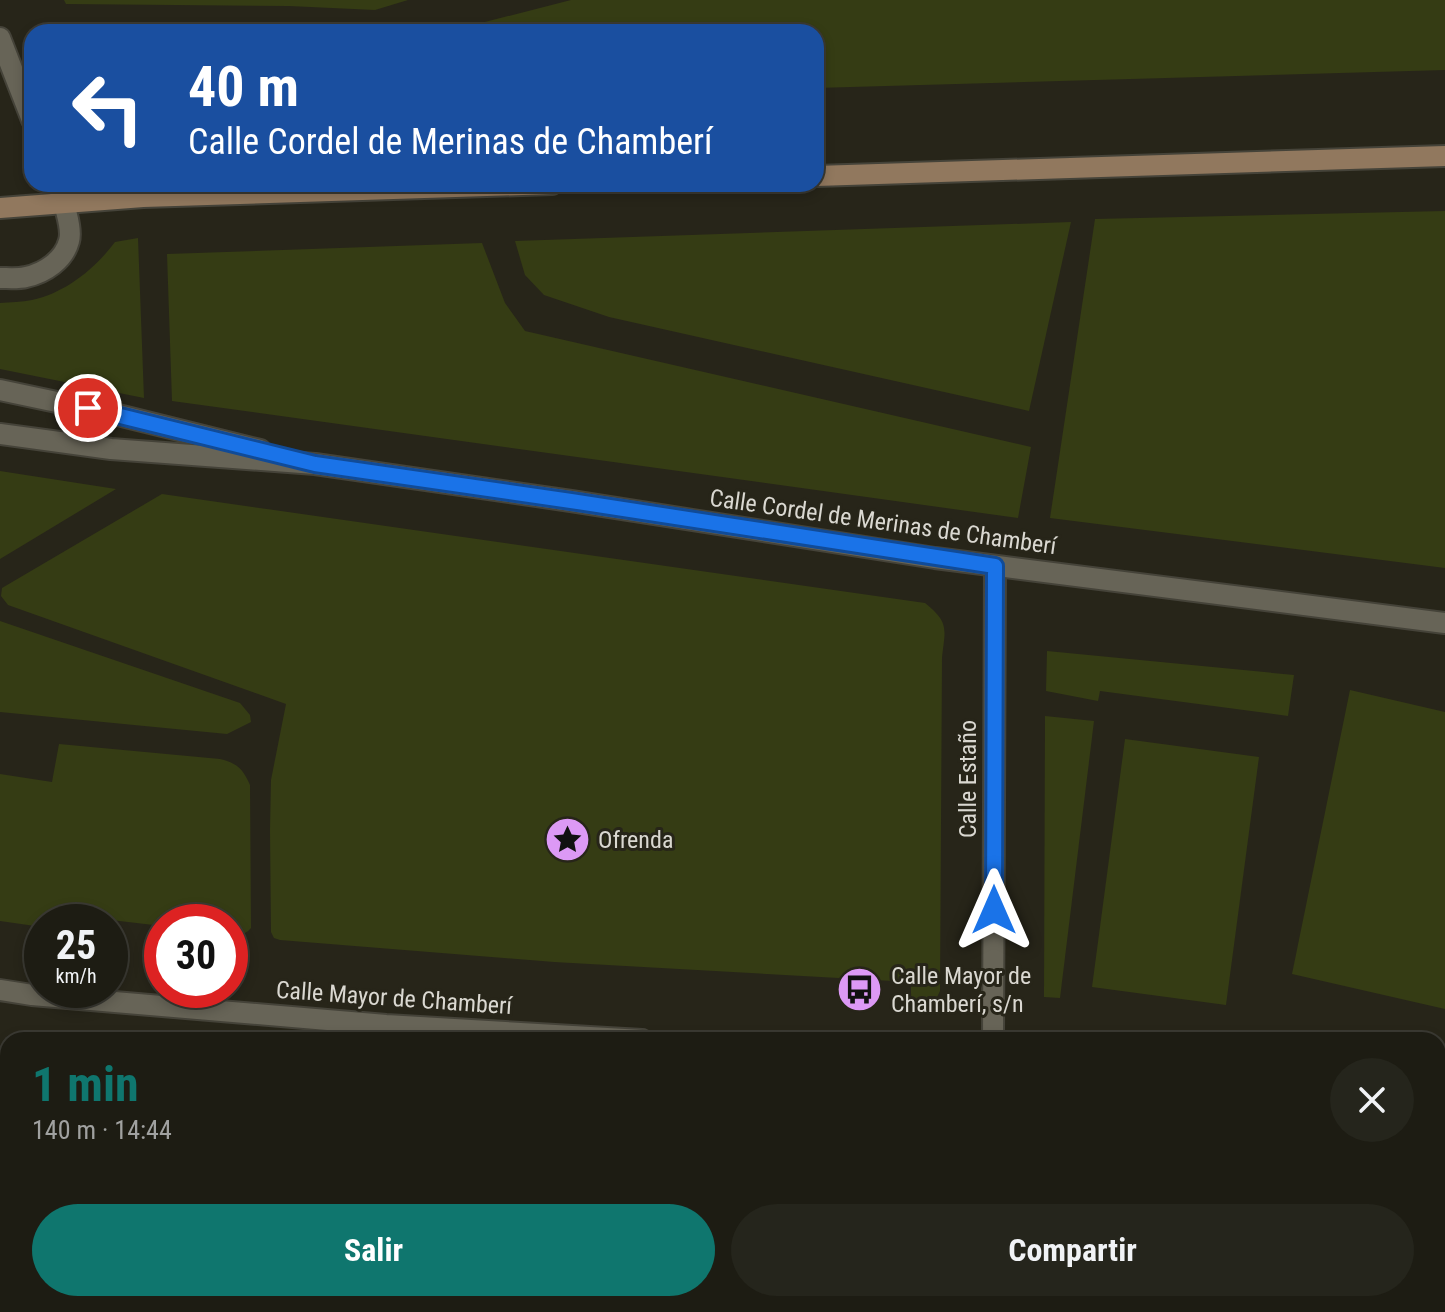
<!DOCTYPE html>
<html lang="es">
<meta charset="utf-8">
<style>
body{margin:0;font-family:"Roboto Condensed",sans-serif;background:#25251c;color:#f1f3f6;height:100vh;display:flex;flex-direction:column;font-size:30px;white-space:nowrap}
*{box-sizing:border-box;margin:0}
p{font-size:26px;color:#a0a1a0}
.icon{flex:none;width:44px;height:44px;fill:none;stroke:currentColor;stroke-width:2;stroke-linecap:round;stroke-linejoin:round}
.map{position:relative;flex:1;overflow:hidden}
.panel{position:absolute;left:0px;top:1032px;width:1446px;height:280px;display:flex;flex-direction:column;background:#1d1c13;border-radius:24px 24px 0 0;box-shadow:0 4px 12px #0003,0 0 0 2px #3b3a33}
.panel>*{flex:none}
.hud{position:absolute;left:24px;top:24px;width:800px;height:168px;border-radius:24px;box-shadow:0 4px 12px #0003,0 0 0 2px #3b3a33;background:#1a4fa0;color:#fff;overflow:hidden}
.speed{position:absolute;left:24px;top:904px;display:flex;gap:16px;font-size:40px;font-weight:700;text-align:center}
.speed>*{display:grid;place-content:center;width:104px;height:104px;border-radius:50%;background:#1d1c13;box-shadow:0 4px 12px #0003,0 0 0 2px #3b3a33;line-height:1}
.speed small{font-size:20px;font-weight:400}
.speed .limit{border:12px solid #d22;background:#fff;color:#111}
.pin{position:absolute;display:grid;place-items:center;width:68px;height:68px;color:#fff;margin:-34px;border:4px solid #fff;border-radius:50%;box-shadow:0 2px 8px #0007}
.me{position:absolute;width:88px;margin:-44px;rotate:0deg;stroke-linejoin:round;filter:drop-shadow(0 0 6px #0008)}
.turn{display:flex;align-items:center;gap:28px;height:168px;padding:0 32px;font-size:36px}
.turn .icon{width:104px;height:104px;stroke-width:2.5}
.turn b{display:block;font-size:56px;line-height:68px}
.round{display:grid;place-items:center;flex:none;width:84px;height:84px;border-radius:42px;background:#25251c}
.summary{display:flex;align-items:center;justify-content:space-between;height:136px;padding:0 32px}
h1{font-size:48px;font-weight:700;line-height:60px;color:#0f766e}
.button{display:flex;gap:16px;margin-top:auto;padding:16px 32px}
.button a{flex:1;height:92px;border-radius:48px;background:#0f766e;color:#fff;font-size:32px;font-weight:700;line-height:92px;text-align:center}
.button a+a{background:#25251c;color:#f1f3f6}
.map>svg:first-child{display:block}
</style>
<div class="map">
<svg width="1445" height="1312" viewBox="0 0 1445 1312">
<rect width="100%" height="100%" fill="#272519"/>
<g fill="#353c14">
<path d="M64,0h344l-33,10 -86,-4 -223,-2z"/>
<path d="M571,0h874v70l-629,18v-56h-370z"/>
<path d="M1445,211v357l-395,-50 45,-299z"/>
<path d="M1071,222l-42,189 -420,-94 -65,-22 -19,-20 -10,-34z"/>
<path d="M138,238l6,160 -144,-29v-66c10,-1 22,-1 32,-3 33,-7 63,-31 83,-58z"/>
<path d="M482,243l23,60 20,28 506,116 -13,71 -846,-117 -5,-147z"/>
<path d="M0,471l116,18 -116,70z"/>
<path d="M162,494l763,109c25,20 20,26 17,55l-2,333 -7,14 -14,6 -8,-1v-28l-357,-20 -274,-22 -6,-2 -3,-6 -1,-102 1,-50 15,-76 -278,-99 -7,-9 1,-8z"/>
<path d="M0,621l240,82 10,12 1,7 -24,12 -227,-22z"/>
<path d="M1047,651l247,24 -6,41 -188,-25 -2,10 -52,-10z"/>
<path d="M1350,690l95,22v297l-153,-35z"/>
<path d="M1045,716l49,5 -34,277 -16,-1z"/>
<path d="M1125,739l134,18 -33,248 -134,-18z"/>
<path d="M59,744l161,15c17,4 23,10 30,26l1,143c-6,7 -11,7 -21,6v-12h-68v4l-85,-10 -7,6h-28v5l-42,-6v-147l52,8z"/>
</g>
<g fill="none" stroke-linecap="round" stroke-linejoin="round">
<defs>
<g id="minor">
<path d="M0,38l32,82"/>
<path d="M0,278c8,0 18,1 26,-1 19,-4 38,-17 43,-36 4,-13 -7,-44 -12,-57"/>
<path d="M0,390l118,25 142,35"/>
<path d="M0,434l111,15 204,15 256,37 364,57 510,65"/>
<path d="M0,990l32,5 354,30 256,15"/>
<path d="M993,1040l2,-474"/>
<path d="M1438,1120l7,2"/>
<path d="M0,1289l8,9"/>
<path d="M996,1304v8"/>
<path d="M51,1312l9,-8"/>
<path d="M962,1312l7,-8"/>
</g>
<g id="secondary">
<path d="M816,176l629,-20"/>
<path d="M0,208l143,-11 409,-13"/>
</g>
</defs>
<use href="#minor" stroke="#454339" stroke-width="24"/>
<use href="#secondary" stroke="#454339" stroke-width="24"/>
<use href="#minor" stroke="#676457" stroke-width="20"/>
<use href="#secondary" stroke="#91785e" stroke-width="20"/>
</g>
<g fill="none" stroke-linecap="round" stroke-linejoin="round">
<defs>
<path id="route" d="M88,408l227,56 256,37 424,65 -1,344"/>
</defs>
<use href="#route" stroke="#114b97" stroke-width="20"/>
<use href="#route" stroke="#1a73e8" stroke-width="14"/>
</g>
<defs>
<symbol id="sight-disc" viewBox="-11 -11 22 22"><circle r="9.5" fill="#dc99f5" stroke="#272519"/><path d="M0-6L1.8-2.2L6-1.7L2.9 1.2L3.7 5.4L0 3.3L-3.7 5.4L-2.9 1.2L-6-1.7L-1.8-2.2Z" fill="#111"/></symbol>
<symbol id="bus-disc" viewBox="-11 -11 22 22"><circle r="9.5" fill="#dc99f5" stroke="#272519"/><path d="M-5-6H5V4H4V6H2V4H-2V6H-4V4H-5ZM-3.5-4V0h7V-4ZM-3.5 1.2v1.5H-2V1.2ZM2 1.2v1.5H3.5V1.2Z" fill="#111"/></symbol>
</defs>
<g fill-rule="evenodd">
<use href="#sight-disc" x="542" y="814" width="51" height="51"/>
<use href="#bus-disc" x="834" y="964" width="51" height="51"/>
</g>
<g text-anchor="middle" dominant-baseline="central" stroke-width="6" stroke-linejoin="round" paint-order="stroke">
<g font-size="24" fill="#dad8d1" stroke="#272519">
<text transform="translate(883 522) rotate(8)">Calle Cordel de Merinas de Chamberí</text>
<text transform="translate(968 779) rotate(-90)">Calle Estaño</text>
<text transform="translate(394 998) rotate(4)">Calle Mayor de Chamberí</text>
</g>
<g font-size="24" fill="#dad8d1" stroke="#272519" text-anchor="start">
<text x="598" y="840">Ofrenda</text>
<text x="891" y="976">Calle Mayor de<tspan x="891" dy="28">Chamberí, s/n</tspan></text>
</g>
</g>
</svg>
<div class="speed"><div>25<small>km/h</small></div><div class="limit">30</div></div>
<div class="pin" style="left:88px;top:408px;background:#d93025"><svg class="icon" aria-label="arrive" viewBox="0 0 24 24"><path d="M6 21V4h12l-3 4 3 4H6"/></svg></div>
<svg class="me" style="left:994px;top:910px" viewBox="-20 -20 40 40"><path d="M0-17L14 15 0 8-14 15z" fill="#1a73e8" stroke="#fff" stroke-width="4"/></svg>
<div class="hud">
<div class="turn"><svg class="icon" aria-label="left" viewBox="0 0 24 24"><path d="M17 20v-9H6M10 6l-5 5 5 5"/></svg><div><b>40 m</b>Calle Cordel de Merinas de Chamberí</div></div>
</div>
<section class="panel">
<div class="summary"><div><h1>1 min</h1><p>140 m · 14:44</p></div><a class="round"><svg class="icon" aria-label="close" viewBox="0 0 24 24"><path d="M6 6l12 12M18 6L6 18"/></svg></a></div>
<div class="button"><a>Salir</a><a>Compartir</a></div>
</section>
</div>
